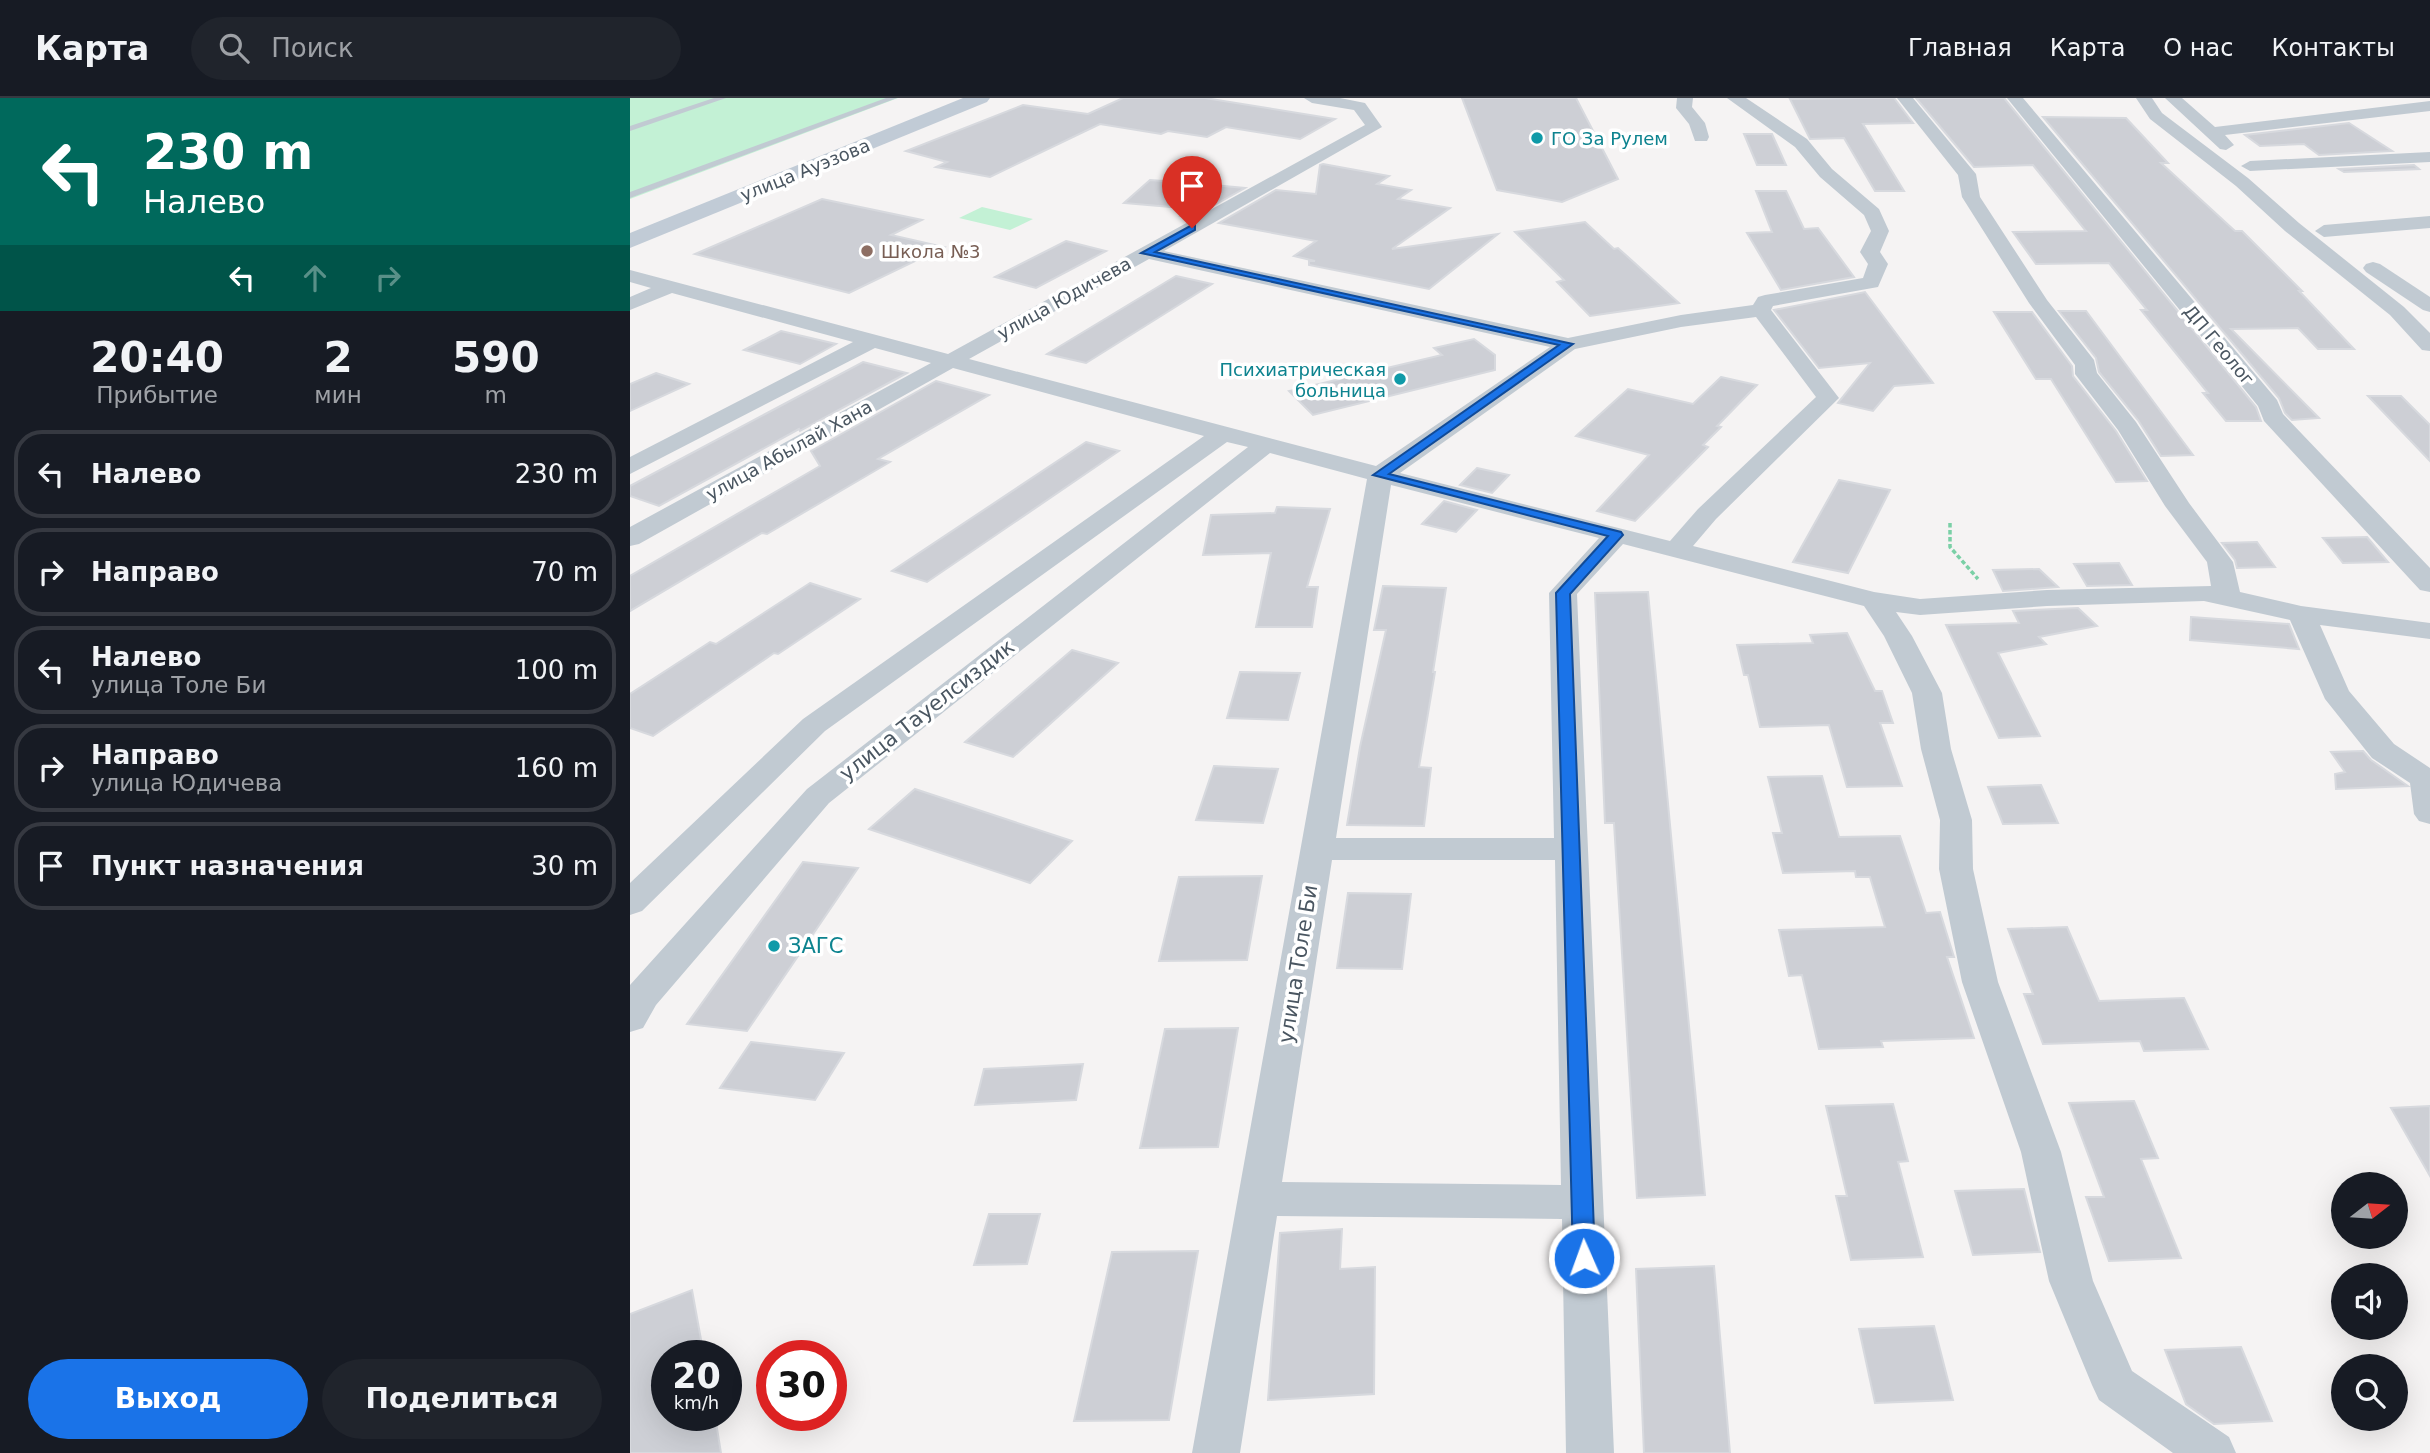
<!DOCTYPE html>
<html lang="ru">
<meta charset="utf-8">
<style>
body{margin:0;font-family:"DejaVu Sans",sans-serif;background:#20242c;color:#f1f3f6;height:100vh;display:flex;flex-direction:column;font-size:26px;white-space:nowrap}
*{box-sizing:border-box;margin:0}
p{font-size:23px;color:#9ea1a6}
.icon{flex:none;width:38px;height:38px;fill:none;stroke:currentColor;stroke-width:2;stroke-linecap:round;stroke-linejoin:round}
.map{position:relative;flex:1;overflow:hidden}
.drawer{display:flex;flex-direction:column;background:#171b24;width:630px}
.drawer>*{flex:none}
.guide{background:#00695c;color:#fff;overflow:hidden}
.needle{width:46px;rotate:73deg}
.fabs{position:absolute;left:1701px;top:1074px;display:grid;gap:14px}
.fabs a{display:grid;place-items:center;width:77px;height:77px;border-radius:50%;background:#171b24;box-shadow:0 7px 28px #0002;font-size:35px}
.speed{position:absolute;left:21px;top:1242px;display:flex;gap:14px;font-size:35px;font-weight:700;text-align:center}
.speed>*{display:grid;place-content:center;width:91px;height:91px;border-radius:50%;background:#171b24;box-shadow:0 7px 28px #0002;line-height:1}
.speed small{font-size:18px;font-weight:400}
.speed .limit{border:10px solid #d22;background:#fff;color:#111}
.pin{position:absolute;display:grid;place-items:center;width:60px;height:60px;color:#fff;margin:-72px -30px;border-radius:50% 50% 50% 0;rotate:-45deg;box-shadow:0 0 7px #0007}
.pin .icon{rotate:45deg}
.me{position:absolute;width:77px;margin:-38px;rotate:358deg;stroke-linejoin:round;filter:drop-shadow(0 0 5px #0008)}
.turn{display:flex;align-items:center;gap:24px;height:147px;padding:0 28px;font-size:32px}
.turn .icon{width:91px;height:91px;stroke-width:2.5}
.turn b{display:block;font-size:49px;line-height:60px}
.lanes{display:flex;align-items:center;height:66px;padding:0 28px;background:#0003;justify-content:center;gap:35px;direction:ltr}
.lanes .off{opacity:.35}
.eta{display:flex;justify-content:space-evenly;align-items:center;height:119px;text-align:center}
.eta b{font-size:42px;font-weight:700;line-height:49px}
.action{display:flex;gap:14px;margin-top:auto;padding:14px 28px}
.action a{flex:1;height:80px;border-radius:42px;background:#1a73e8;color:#fff;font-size:28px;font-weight:700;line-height:80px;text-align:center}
.action a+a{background:#20242c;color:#f1f3f6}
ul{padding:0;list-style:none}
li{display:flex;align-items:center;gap:21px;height:88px;margin:0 14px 10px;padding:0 14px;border:4px solid #363941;border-radius:28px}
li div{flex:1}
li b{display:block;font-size:26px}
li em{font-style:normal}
header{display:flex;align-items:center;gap:42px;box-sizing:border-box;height:98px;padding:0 35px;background:#171b24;border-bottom:2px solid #363941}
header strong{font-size:33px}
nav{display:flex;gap:38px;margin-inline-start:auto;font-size:24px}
.search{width:490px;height:63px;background:#20242c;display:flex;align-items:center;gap:18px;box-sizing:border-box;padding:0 24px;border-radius:38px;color:#9ea1a6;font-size:26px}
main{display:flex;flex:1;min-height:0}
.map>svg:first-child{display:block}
</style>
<header>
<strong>Карта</strong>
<div class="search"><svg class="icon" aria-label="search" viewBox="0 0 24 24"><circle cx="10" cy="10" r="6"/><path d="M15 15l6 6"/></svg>Поиск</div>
<nav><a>Главная</a><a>Карта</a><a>О нас</a><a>Контакты</a></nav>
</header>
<main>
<section class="drawer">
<div class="guide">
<div class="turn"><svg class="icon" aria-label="left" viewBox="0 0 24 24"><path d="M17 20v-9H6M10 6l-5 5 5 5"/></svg><div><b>230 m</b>Налево</div></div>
<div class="lanes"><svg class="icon" aria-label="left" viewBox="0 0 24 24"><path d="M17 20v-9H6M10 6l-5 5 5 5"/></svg><svg class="icon off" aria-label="ahead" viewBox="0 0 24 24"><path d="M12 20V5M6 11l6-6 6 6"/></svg><svg class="icon off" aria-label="right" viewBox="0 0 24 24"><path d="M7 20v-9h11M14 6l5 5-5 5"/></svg></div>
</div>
<div class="eta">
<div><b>20:40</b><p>Прибытие</p></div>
<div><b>2</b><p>мин</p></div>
<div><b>590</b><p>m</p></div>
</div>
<ul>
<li><svg class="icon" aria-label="left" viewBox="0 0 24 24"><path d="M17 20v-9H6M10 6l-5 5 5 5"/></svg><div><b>Налево</b></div><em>230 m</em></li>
<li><svg class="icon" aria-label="right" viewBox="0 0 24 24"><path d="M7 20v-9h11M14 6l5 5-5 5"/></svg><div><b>Направо</b></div><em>70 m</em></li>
<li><svg class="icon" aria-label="left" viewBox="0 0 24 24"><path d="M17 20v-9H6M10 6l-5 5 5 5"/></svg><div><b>Налево</b><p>улица Толе Би</p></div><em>100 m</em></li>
<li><svg class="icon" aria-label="right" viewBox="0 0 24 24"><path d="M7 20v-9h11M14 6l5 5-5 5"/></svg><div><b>Направо</b><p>улица Юдичева</p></div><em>160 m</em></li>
<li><svg class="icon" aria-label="arrive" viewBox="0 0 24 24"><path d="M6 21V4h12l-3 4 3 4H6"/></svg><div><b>Пункт назначения</b></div><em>30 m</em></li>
</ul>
<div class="action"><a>Выход</a><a>Поделиться</a></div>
</section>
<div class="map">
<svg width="1800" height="1355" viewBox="0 0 1800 1355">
<rect width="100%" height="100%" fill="#f5f3f3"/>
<g fill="#c3f1d5">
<path d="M0,0h268l-268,101z"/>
<path d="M352,109l51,12 -23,11 -51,-12z"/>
</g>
<g fill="#cdcfd5" stroke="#d7d9de" stroke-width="2">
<path d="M493,0h82l130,21 -35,20 -74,-12 -19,10 -39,-6 -7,3 -61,-10 -110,53 -54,-10 11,-5 -41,-11 117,-46 65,9z"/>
<path d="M832,0h114l42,81 -56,23 -65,-12z"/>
<path d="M1233,0h31l19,25 -50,1 41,67h-29l-31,-53 -34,1 -20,-40z"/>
<path d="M1286,0h88l252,309 5,14h-35l-23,-28h5l-67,-83h6l-38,-47 -73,1 -23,-32 73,-1 -53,-66 -59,2z"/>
<path d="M1413,19l83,1 42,45h-7l74,68h7l60,60h-3l55,58h-36l-20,-21 -67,1 88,89 -27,2 -7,-7 -6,-15z"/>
<path d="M1719,25l43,28 -73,4 -15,-11 -44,2 -15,-11z"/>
<path d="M1114,36h28l14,31h-29z"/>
<path d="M693,66l66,12 -12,8 34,6 -13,9 52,9 -58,41 106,-15 -69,55 -120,-24v-4h6l-21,-5 22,-15 -97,-18 57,-33 40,4 4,-29z"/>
<path d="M1784,67l5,4 -75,3 -5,-3z"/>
<path d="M520,82l42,3 53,5 -54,30 -10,-2 13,-7 -70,-6z"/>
<path d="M1126,93h30l18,38 14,-1 36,49 -73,13 -34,-57 25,-1z"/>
<path d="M192,101l100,21 -31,15 53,12 -95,46 -154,-39z"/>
<path d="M955,124l29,27 4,-1 61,55 -89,13 -33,-34 7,-2 -49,-48z"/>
<path d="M436,143l40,10 -70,37 -41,-11z"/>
<path d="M546,178l36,8 -126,79 -39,-9z"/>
<path d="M1235,194l68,91 -39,3 -21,25 -35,-8 32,-40 -51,5 -45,-58z"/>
<path d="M1429,213h27l107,144 -32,1 -23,-36 -39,-48 -3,-14z"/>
<path d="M1364,214h38l40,54 1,10 43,55 31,50 -31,1 -65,-103h-15z"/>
<path d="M151,233l55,13 -36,20 -56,-14z"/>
<path d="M844,241l21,16v15l-182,45 -24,-24 153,-36 -8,-7z"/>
<path d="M233,264l44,11 -107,58 -1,-2 -140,77 -29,-10v-10z"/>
<path d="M26,275l33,11 -59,27v-27z"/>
<path d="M1091,279l36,8 -40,41 4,1 -18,18 5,2 -73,74 -38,-10 52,-56 -73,-19 52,-47 65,15z"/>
<path d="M306,283l53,14 -111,64 12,3 -123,72 -5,-1 -132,78v-35l190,-110 -9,-15z"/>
<path d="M1738,298h33l29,29v36z"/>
<path d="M456,344l33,9 -192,131 -35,-11z"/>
<path d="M847,370l32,7 -17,18 -32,-8z"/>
<path d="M1209,382l51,10 -42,83 -55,-11z"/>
<path d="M814,403l33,9 -21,22 -34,-8z"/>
<path d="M647,409l53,2 -23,78h11l-6,40h-56l15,-74 -68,2 8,-40 64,-2z"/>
<path d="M1737,439l21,25 -45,1 -20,-25z"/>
<path d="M1627,444l18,25 -38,1 -2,-8 -13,-17z"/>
<path d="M1489,465l13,22 -45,1 -13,-22z"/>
<path d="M1409,471l19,18 -55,4 -10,-21z"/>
<path d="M180,485l50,16 -82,55 -4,-1 -121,83 -23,-8v-34l80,-52 6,2z"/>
<path d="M753,488l63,2 -13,84h2l-16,95 12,1 -7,58 -77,-1 13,-78 26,-117h-12z"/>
<path d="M1018,494l57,603 -68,3 -23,-375h-9l-10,-230z"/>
<path d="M1448,510l19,18 -58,11 7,7 -48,9 42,83 -41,2 -53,-113 73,-2 -6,-12z"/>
<path d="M1561,519l98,7 10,25 -109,-9z"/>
<path d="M1217,535l28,58h7l11,32h-13l22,63 -55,1 -18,-62 -69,2 -12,-52h-4l-7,-30 76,-2 -3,-8z"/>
<path d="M442,552l46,13 -105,94 -48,-15z"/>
<path d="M610,574l60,1 -12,47 -61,-2z"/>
<path d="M1733,653l8,9 37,26 -72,3 -1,-15 10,-2 -14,-20z"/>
<path d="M584,668l64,3 -15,54 -67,-3z"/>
<path d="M1192,678l17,61 61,-1 26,77 14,-1 14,45h-7l27,81 -93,3 2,6 -64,2 -17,-74 -13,1 -10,-46 106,-3 -15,-50h-14l-1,-6 -72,2 -10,-40h9l-14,-56z"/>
<path d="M1411,687l17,38 -55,1 -15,-37z"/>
<path d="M285,691l157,52 -42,42 -161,-54z"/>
<path d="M173,764l55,6 -111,163 -60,-7z"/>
<path d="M632,778l-15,84 -88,1 20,-84z"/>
<path d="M718,795l63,1 -9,75 -65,-1z"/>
<path d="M1437,829l32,74 85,-3 24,51 -64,2 -4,-10 -97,3 -19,-50h9l-25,-65z"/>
<path d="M608,930l-20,119 -78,1 25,-119z"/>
<path d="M121,944l93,11 -29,47 -95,-12z"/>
<path d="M453,966l-7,36 -101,5 9,-36z"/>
<path d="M1504,1003l24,57 -17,1 40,99 -72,3 -23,-64h18l-35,-94z"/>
<path d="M1263,1006l15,57 -10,1 25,95 -72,3 -15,-64h11l-21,-90z"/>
<path d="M1800,1008v70l-39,-68z"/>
<path d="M1394,1091l16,63 -67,3 -18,-64z"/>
<path d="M359,1116h51l-13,50 -53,1z"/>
<path d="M712,1131l-2,40 35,-2 -1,127 -106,6 12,-167z"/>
<path d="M568,1153l-29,169 -95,1 38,-169z"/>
<path d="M1084,1168l16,187h-86l-8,-184z"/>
<path d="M62,1192l12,66h-37v60h48l6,37h-91v-139z"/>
<path d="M1304,1228l19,74 -78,3 -16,-74z"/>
<path d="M1611,1249l31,74 -58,3 -28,-20 -21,-54z"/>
</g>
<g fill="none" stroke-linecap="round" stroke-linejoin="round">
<path stroke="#7ad0a6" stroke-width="3.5" stroke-dasharray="4.5 2.5" stroke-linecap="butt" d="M1320,425v24l28,32"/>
<g fill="#c1cad2" fill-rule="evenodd">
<path d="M84,0h12l-96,33v-5z"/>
<path d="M256,0h11l-267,100v-6z"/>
</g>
<g fill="#c1cad2" fill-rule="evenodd">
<path d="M674,0h36l25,5 17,24 -218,124 404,87 113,-23 72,-10 5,-8 7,-2 98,-17 5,-14 -8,-12 11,-21 -7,-16 -44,-38 -25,-30 -68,-49h19l61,41 25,30 47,40 10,22 -9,21 8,12 -10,23 -105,19 -2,4 68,88 -123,121 -23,27 181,46 46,7 127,-9 164,-4 -4,-24 -42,-56 -47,-76 -43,-56v-9l-46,-62 -67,-106 -4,-22 -61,-77h16l63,76 4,23 67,103 47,60 3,13 39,49 53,81 44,59 7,30 61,14 129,17v16l-110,-14 29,66 45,53 36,24v56l-11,-3 -5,-7 -4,-31 -38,-25 -47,-59 -35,-79 -86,-19 -157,5 -127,9 -24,-3 16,24 30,57 9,56 21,71 1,49 25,113 63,170 32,129 39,90 97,66 7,16h-63l-74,-53 -7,-15 -43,-104 -28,-129 -59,-170 -23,-113 1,-49 -19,-71 -9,-56 -28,-57 -20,-30 -241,-62 -46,50 37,859h-48l-4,-234 -285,-3 -37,237h-48l175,-974 -97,-26 -441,350 -173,202 -13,23 -13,4v-47l177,-196 441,-342 -21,-5 -402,289 -183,180 -12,4v-32l173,-164 401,-283 -251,-68 -314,176 -9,2v-19l301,-164 -56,-15 -245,126v-17l223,-115 -181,-49 -42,17v-13l21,-9 -21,-6v-12l318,84 417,-229 -11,-15 -42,-7zM519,161l401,88 -174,119 -407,-107zM1126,219l60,80 -118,112 -28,32 -270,-68 175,-124 106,-22zM761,387l208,53 -50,55 5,245h-218zM702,762h223l6,325 -279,-3z"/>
<path d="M1047,0h16l-1,9 13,16 4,14 -2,4h-12l-6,-17 -13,-16z"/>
<path d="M1377,0h16l254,302 6,14 147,154v24l-10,-2 -156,-169 -6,-15z"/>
<path d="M1506,0h16l10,15 86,65 51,45 105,84 26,26v18l-8,-1 -32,-35 -105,-84 -49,-45 -86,-67z"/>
<path d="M1535,0h17l33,29 215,-26v10l-205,24 9,10 -8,5 -6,-1z"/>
<path d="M1800,54v10l-180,9 -9,-5 9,-5z"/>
<path d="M1800,118v12l-106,9 -9,-6 9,-6z"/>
<path d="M1743,164l7,2 50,33v15l-7,-2 -57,-38 -3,-4 3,-4z"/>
</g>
<path fill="#c1cbd6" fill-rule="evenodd" d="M333,0h27l-3,4 -357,146v-15z"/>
</g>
<path fill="#1a73e8" stroke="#114b97" stroke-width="2" d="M562,127h3v5l-40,22 418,92 -184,130 232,58 2,3 -53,59 25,664 -3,6 -8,3 -8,-3 -3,-6 -17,-665 52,-57 -235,-61 186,-130 -418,-92z"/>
<g fill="#0f9aa8" stroke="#fff" stroke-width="2.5">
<circle cx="907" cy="40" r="7"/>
<circle cx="770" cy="281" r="7"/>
<circle cx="144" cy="848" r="7"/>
</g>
<circle fill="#8d6e63" stroke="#fff" stroke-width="2.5" cx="237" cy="153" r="7"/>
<g text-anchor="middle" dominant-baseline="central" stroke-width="7" stroke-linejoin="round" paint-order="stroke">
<g font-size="18" fill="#0d838f" stroke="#fff" text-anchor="start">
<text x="921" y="40">ГО За Рулем</text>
<text x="756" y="271" text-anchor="end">Психиатрическая<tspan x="756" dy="21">больница</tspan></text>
</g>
<g font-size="18" fill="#4a5661" stroke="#fff">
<text transform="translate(175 72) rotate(-22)">улица Ауэзова</text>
<text transform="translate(434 200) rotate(-29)">улица Юдичева</text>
<text transform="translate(1589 247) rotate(50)">ДП Геолог</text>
<text transform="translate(159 352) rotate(-29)">улица Абылай Хана</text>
</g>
<g font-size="18" fill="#785e54" stroke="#fff" text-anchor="start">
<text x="251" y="153">Школа №3</text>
</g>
<g font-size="21" fill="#4a5661" stroke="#fff">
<text transform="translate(297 612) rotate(-38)">улица Тауелсиздик</text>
<text transform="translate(668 866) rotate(-81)">улица Толе Би</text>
</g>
<g font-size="21" fill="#0d838f" stroke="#fff" text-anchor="start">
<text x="158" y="848">ЗАГС</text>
</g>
</g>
</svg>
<div class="fabs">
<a><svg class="needle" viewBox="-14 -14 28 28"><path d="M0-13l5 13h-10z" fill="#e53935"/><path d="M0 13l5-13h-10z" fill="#9ea1a6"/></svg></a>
<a><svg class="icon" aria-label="sound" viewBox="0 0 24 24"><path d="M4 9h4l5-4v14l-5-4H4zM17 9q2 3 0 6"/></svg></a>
<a><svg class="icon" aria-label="search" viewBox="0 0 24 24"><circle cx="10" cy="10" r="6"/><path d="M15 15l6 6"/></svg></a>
</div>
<div class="speed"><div>20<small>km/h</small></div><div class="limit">30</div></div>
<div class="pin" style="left:562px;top:130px;background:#d93025"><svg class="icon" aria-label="arrive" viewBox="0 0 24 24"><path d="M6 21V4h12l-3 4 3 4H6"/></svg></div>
<svg class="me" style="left:954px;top:1160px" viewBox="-20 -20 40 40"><circle r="17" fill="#1a73e8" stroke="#fff" stroke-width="3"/><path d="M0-11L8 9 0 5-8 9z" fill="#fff"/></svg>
</div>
</main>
